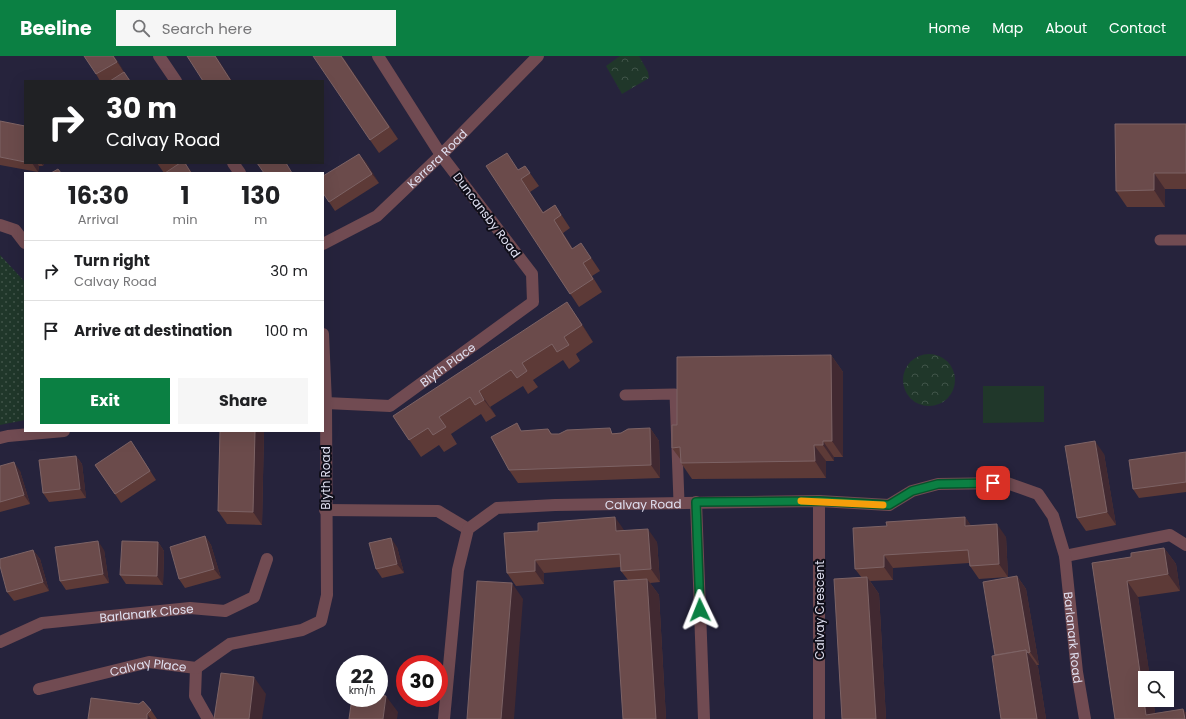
<!DOCTYPE html>
<style>
body{margin:0;font-family:Poppins,sans-serif;background:#f6f6f6;color:#202124;height:100vh;display:flex;flex-direction:column;font-size:15px;white-space:nowrap}
*{box-sizing:border-box;margin:0}
p{font-size:13px;color:#757577}
.icon{flex:none;width:22px;height:22px;fill:none;stroke:currentColor;stroke-width:2;stroke-linecap:round;stroke-linejoin:round}
.map{position:relative;flex:1;overflow:hidden}
.sheet{position:absolute;left:24px;top:116px;width:300px;height:260px;display:flex;flex-direction:column;background:#fff;border-radius:0px;box-shadow:0 4px 16px #0002}
.sheet>*{flex:none}
.guide{position:absolute;left:24px;top:24px;width:300px;height:84px;border-radius:0px;box-shadow:0 4px 16px #0002;background:#202124;color:#fff;overflow:hidden}
.controls{position:absolute;left:1138px;top:615px;display:grid;gap:8px}
.controls a{display:grid;place-items:center;width:36px;height:36px;border-radius:0px;background:#fff;box-shadow:0 4px 16px #0002;font-size:20px}
.speed{position:absolute;left:336px;top:599px;display:flex;gap:8px;font-size:20px;font-weight:700;text-align:center}
.speed>*{display:grid;place-content:center;width:52px;height:52px;border-radius:50%;background:#fff;box-shadow:0 4px 16px #0002;line-height:1}
.speed small{font-size:10px;font-weight:400}
.speed .limit{border:6px solid #d22;background:#fff;color:#111}
.pin{position:absolute;display:grid;place-items:center;width:34px;height:34px;color:#fff;margin:-17px;border-radius:8px;box-shadow:0 2px 6px #0006}
.me{position:absolute;width:44px;margin:-22px;rotate:358deg;stroke-linejoin:round;filter:drop-shadow(0 0 3px #0008)}
.turn{display:flex;align-items:center;gap:14px;height:84px;padding:0 16px;font-size:18px}
.turn .icon{width:52px;height:52px;stroke-width:2.5}
.turn b{display:block;font-size:28px;line-height:34px}
.eta{display:flex;justify-content:space-evenly;align-items:center;height:68px;text-align:center}
.eta b{font-size:24px;font-weight:700;line-height:28px}
.action{display:flex;gap:8px;margin-top:auto;padding:8px 16px}
.action a{flex:1;height:46px;border-radius:0px;background:#0b8043;color:#fff;font-size:16px;font-weight:700;line-height:46px;text-align:center}
.action a+a{background:#f6f6f6;color:#202124}
ul{padding:0;list-style:none}
li{display:flex;align-items:center;gap:12px;height:60px;padding:0 16px;border-top:1px solid #e0e0e0}
li div{flex:1}
li b{display:block;font-size:15px}
li em{font-style:normal}
header{display:flex;align-items:center;gap:24px;box-sizing:border-box;height:56px;padding:0 20px;background:#0b8043;color:#fff}
header strong{font-size:19px}
nav{display:flex;gap:22px;margin-inline-start:auto;font-size:14px}
.search{width:280px;height:36px;background:#f6f6f6;display:flex;align-items:center;gap:10px;box-sizing:border-box;padding:0 14px;border-radius:0px;color:#757577;font-size:15px}
.map>svg:first-child{display:block}
</style>
<header>
<strong>Beeline</strong>
<div class="search"><svg class="icon" aria-label="search" viewBox="0 0 24 24"><circle cx="10" cy="10" r="6"/><path d="M15 15l6 6"/></svg>Search here</div>
<nav><a>Home</a><a>Map</a><a>About</a><a>Contact</a></nav>
</header>
<div class="map">
<svg width="1186" height="663" viewBox="0 0 1186 663">
<defs>
<pattern id="grass-dots" width="8" height="8" patternUnits="userSpaceOnUse"><rect width="8" height="8" fill="#20372a"/><path d="M2 2h.1M6 6h.1" fill="none" stroke="#405449" stroke-width="1.8" stroke-linecap="round"/></pattern>
<pattern id="park-crowns" width="20" height="18" patternUnits="userSpaceOnUse"><rect width="20" height="18" fill="#20372a"/><path d="M2 6a3 3 0 1 1 6 0M12 15a3 3 0 1 1 6 0" fill="none" stroke="#405449"/></pattern>
</defs>
<rect width="100%" height="100%" fill="#26233c"/>
<path fill="url(#grass-dots)" d="M0,199l25,27v138l-25,5z"/>
<g fill="url(#park-crowns)">
<path d="M620,0h19l9,16 1,6 -27,16 -16,-28z"/>
<circle cx="929" cy="324" r="26"/>
</g>
<path fill="#20372a" d="M983,330h61v36l-61,1z"/>
<g fill="none" stroke-linecap="round" stroke-linejoin="round">
<g stroke="#714b52" stroke-width="11">
<path d="M1160,184h26"/>
<path d="M625,339l50,-1 4,108"/>
</g>
<g stroke="#714b52" stroke-width="12">
<path d="M159,0l17,25"/>
<path d="M233,107l7,10"/>
<path d="M0,169l15,5 10,13"/>
<path id="s1" d="M323,188l54,-28 64,-61 97,-99"/>
<path id="s2" d="M326,347l64,3 143,-104 -1,-28 -91,-119 -63,-99"/>
<path d="M0,382l8,-2 56,-5"/>
<path d="M819,445v218"/>
<path d="M696,446l8,217"/>
<path d="M325,454l113,1 30,18"/>
<path d="M1065,500l105,-21 16,10"/>
<path id="s3" d="M0,586l42,-19 148,-15 35,3 29,-14 13,-38"/>
<path d="M196,612l-1,28 13,23"/>
<path id="s4" d="M39,633l110,-27 47,6 34,-24 72,-14 19,-9 6,-26 -1,-192 -3,-69"/>
<path id="s5" d="M444,663l14,-149 10,-41 29,-21 58,-3 264,-4 70,4 23,-14 26,-7 69,-1 31,11 15,22 12,40 12,116 8,47"/>
</g>
</g>
<g fill="#5d3a37">
<path d="M114,0l11,18 5,7h-30l-4,-7z"/>
<path d="M342,0l56,83 -19,14 -9,-13z"/>
<path d="M0,65l25,5v37h19l-1,3h-4l-1,6 -38,-7z"/>
<path d="M1186,68v65h-21v18h-38l-11,-16z"/>
<path d="M359,98l20,29 -44,28 -6,-9z"/>
<path d="M157,107h28l7,10h-28z"/>
<path d="M486,110l32,4 7,-4 14,20 -9,6 13,20 12,-7 15,23 -7,5 10,16 17,7 10,15 -8,5 10,16 -23,15z"/>
<path d="M578,262l15,24 -17,12 4,7 -11,8 -6,-9 -30,20 5,7 -10,7 -5,-8 -33,21 6,9 -10,6 -5,-8 -30,20 6,10 -13,8 -5,-7 -18,12 -28,-41z"/>
<path d="M831,299l12,17v85h-9v4h-8v17l-134,1 -11,-16v-3l-9,-12 5,-23z"/>
<path d="M650,372l9,13 1,37 -142,5 -9,-13 14,-39 25,-2 4,5 61,-1h8z"/>
<path d="M220,375h44l-2,94 -35,-1 -9,-13z"/>
<path d="M137,394l19,30 -35,23 -26,-38z"/>
<path d="M1186,396v40l-47,6 -6,-9z"/>
<path d="M1104,398l12,71 -30,6 -9,-13z"/>
<path d="M76,400l6,8 4,34 -37,4 -6,-9z"/>
<path d="M0,410l20,5 10,33 -30,8z"/>
<path d="M965,461l6,9 35,11 2,40 -29,2 -9,-13 -1,-3 -76,5v12l-23,1 9,13 7,125h-44l20,-141 -7,-9 32,-43z"/>
<path d="M624,474l33,12 3,40 -10,1 9,12 7,124h-43l5,-139 -7,-9v-4l-77,6v11l-28,2 -9,-13 -3,-40z"/>
<path d="M205,480l6,9 10,33 -36,10 -6,-9z"/>
<path d="M158,486l6,9 -1,34 -37,-1 -6,-9z"/>
<path d="M397,491l7,26 -22,5 -6,-9z"/>
<path d="M1164,492l12,16 4,27 -42,6 17,116 28,-4 3,4v6h-71l-23,-156 39,-6z"/>
<path d="M33,494l7,9 9,32 -35,10 -7,-9z"/>
<path d="M104,494l5,33 -43,7 -6,-9z"/>
<path d="M1017,520l9,13 13,76h-2l1,2 8,52h-45l-6,-64z"/>
<path d="M151,654l6,9h-69z"/>
</g>
<g fill="#412931">
<path d="M113,0h1l12,18 -9,-12z"/>
<path d="M215,0h1l16,25h-1z"/>
<path d="M359,98l7,8 13,21 -7,-9z"/>
<path d="M32,107h5l2,3 -1,6z"/>
<path d="M41,107h3l-1,3z"/>
<path d="M1154,117l11,16v18l-11,-17z"/>
<path d="M521,123l9,13 22,34 -9,-13z"/>
<path d="M567,246l11,16 15,24 -11,-17z"/>
<path d="M831,299l12,17v85l-11,-16z"/>
<path d="M479,335l11,16 6,9 -12,-16z"/>
<path d="M650,372l9,13 1,37 -9,-13z"/>
<path d="M255,375h9l-2,94 -9,-13z"/>
<path d="M823,385l11,16v4l-11,-16z"/>
<path d="M1095,385l9,13 12,71 -9,-13z"/>
<path d="M814,389l12,16v17l-11,-17z"/>
<path d="M76,400l6,8 4,34 -6,-9z"/>
<path d="M14,406l6,9 10,33 -6,-9z"/>
<path d="M615,461l9,13 -8,1z"/>
<path d="M965,461l9,13 -9,-4z"/>
<path d="M997,468l9,13 2,40 -9,-13z"/>
<path d="M648,473l9,13 3,40 -9,-13z"/>
<path d="M205,480l6,9 10,33 -7,-9z"/>
<path d="M391,482l6,9 7,26 -7,-9z"/>
<path d="M98,485l6,9 5,33 -6,-9z"/>
<path d="M158,486l6,9 -1,34 -6,-9z"/>
<path d="M1164,492l12,16 4,27 -12,-17z"/>
<path d="M33,494l7,9 9,32 -6,-9z"/>
<path d="M884,499l9,13v12l-9,-13z"/>
<path d="M535,504l9,13v11l-9,-13z"/>
<path d="M1017,520l9,13 13,76 -9,-13z"/>
<path d="M867,521l12,17 7,125h-10z"/>
<path d="M647,523l12,16 7,124h-10z"/>
<path d="M1127,525l11,16 12,81h-5v22h8l3,19 -10,-4z"/>
<path d="M512,527l11,16 -9,120h-13z"/>
<path d="M1026,594l12,17 8,52h-9z"/>
<path d="M254,621l12,17 -4,25h-13z"/>
<path d="M386,640l12,16 -1,7h-14z"/>
<path d="M1183,653l3,4v6h-1z"/>
<path d="M147,658l4,5h-4z"/>
</g>
<g fill="#6b4b4b" stroke="#7d6365">
<path d="M84,0h29l4,6 -21,12z"/>
<path d="M187,0h28l16,25h-28z"/>
<path d="M313,0h28l48,71 -19,13z"/>
<path d="M124,16l6,9h-20z"/>
<path d="M0,65l25,5v36l-25,-5z"/>
<path d="M1115,68h71v49h-32v17l-38,1z"/>
<path d="M507,97l11,17 7,-4 5,7 -9,6 22,34 12,-8 6,10 -7,5 18,29 9,-6 10,15 -8,5 10,16 -23,15 -84,-128z"/>
<path d="M359,98l13,20 -43,28 -6,-9v-17z"/>
<path d="M180,107h5l6,10h-26z"/>
<path d="M257,107h29l6,10h-28z"/>
<path d="M58,113l3,4h-10z"/>
<path d="M567,246l15,23 -18,12 5,8 -12,7 -5,-8 -30,19 5,8 -10,7 -6,-8 -32,21 5,9 -9,5 -5,-8 -31,20 7,10 -13,8 -5,-7 -19,12 -16,-24z"/>
<path d="M831,299l1,86h-9v4h-9l1,16 -134,2 -1,-16 -8,1v-23h5v-68z"/>
<path d="M517,367l4,8 27,-2 3,5h8l8,-4 43,-2 2,6 9,-1 7,-4 22,-1 1,37 -142,5 -18,-33z"/>
<path d="M220,375h35l-2,81 -35,-1z"/>
<path d="M131,385l19,30 -35,23 -20,-29z"/>
<path d="M1095,385l12,71 -30,6 -12,-72z"/>
<path d="M1186,396v30l-53,7 -4,-29z"/>
<path d="M76,400l4,33 -37,4 -4,-33z"/>
<path d="M14,406l10,33 -24,7v-36z"/>
<path d="M615,461l1,14 32,-2 3,40 -30,2 -1,-17 -85,6v11l-28,2 -3,-40 34,-2v-8z"/>
<path d="M965,461v9l32,-2 2,40 -29,2 -2,-16 -84,5v12l-29,2 -2,-41 34,-2 -1,-4z"/>
<path d="M205,480l9,33 -35,10 -9,-32z"/>
<path d="M391,482l6,26 -21,5 -7,-26z"/>
<path d="M98,485l5,33 -43,7 -5,-34z"/>
<path d="M122,485l36,1 -1,34 -37,-1z"/>
<path d="M1164,492l4,26 -41,7 19,134 37,-6 2,10h-70l-23,-156 39,-6v-4z"/>
<path d="M33,494l10,32 -36,10 -7,-26v-7z"/>
<path d="M1017,520l13,76 -2,1 -2,-3 -31,5 -12,-73z"/>
<path d="M867,521l9,142h-34l-8,-140z"/>
<path d="M647,523l9,140h-33l-9,-138z"/>
<path d="M477,525l35,2 -11,136h-34z"/>
<path d="M1026,594l11,69h-36l-9,-63z"/>
<path d="M221,617l33,4 -5,42h-35z"/>
<path d="M379,639l7,1 -3,23h-34l3,-21h27z"/>
<path d="M91,642l48,6 4,-3 8,9 -4,4v5h-59z"/>
</g>
<g fill="none" stroke-linecap="round" stroke-linejoin="round">
<defs>
<path id="route" d="M700,554l-4,-108 123,-1 70,4 23,-14 26,-7 55,-1"/>
</defs>
<use href="#route" stroke="#07532c" stroke-width="10"/>
<use href="#route" stroke="#0b8043" stroke-width="7"/>
<path stroke="#f59e0b" stroke-width="7" d="M801,445l82,4"/>
</g>
<g text-anchor="middle" dominant-baseline="central" stroke-width="4" stroke-linejoin="round" paint-order="stroke">
<g font-size="12" fill="#e0e0f1" stroke="#0f0e19">
<text stroke="none"><textPath href="#s1" startOffset="144">Kerrera Road</textPath></text>
<text transform="translate(487 159) rotate(53)">Duncansby Road</text>
<text stroke="none"><textPath href="#s2" startOffset="135">Blyth Place</textPath></text>
<text transform="translate(325 422) rotate(-90)">Blyth Road</text>
<text stroke="none"><textPath href="#s5" startOffset="374">Calvay Road</textPath></text>
<text transform="translate(819 554) rotate(-90)">Calvay Crescent</text>
<text stroke="none"><textPath href="#s3" startOffset="151">Barlanark Close</textPath></text>
<text stroke="none"><textPath href="#s5" startOffset="926">Barlanark Road</textPath></text>
<text stroke="none"><textPath href="#s4" startOffset="112">Calvay Place</textPath></text>
</g>
</g>
</svg>
<div class="controls">
<a><svg class="icon" aria-label="search" viewBox="0 0 24 24"><circle cx="10" cy="10" r="6"/><path d="M15 15l6 6"/></svg></a>
</div>
<div class="speed"><div>22<small>km/h</small></div><div class="limit">30</div></div>
<div class="pin" style="left:993px;top:427px;background:#d93025"><svg class="icon" aria-label="arrive" viewBox="0 0 24 24"><path d="M6 21V4h12l-3 4 3 4H6"/></svg></div>
<svg class="me" style="left:700px;top:554px" viewBox="-20 -20 40 40"><path d="M0-17L14 15 0 8-14 15z" fill="#0b8043" stroke="#fff" stroke-width="4"/></svg>
<div class="guide">
<div class="turn"><svg class="icon" aria-label="right" viewBox="0 0 24 24"><path d="M7 20v-9h11M14 6l5 5-5 5"/></svg><div><b>30 m</b>Calvay Road</div></div>
</div>
<section class="sheet">
<div class="eta">
<div><b>16:30</b><p>Arrival</p></div>
<div><b>1</b><p>min</p></div>
<div><b>130</b><p>m</p></div>
</div>
<ul>
<li><svg class="icon" aria-label="right" viewBox="0 0 24 24"><path d="M7 20v-9h11M14 6l5 5-5 5"/></svg><div><b>Turn right</b><p>Calvay Road</p></div><em>30 m</em></li>
<li><svg class="icon" aria-label="arrive" viewBox="0 0 24 24"><path d="M6 21V4h12l-3 4 3 4H6"/></svg><div><b>Arrive at destination</b></div><em>100 m</em></li>
</ul>
<div class="action"><a>Exit</a><a>Share</a></div>
</section>
</div>
